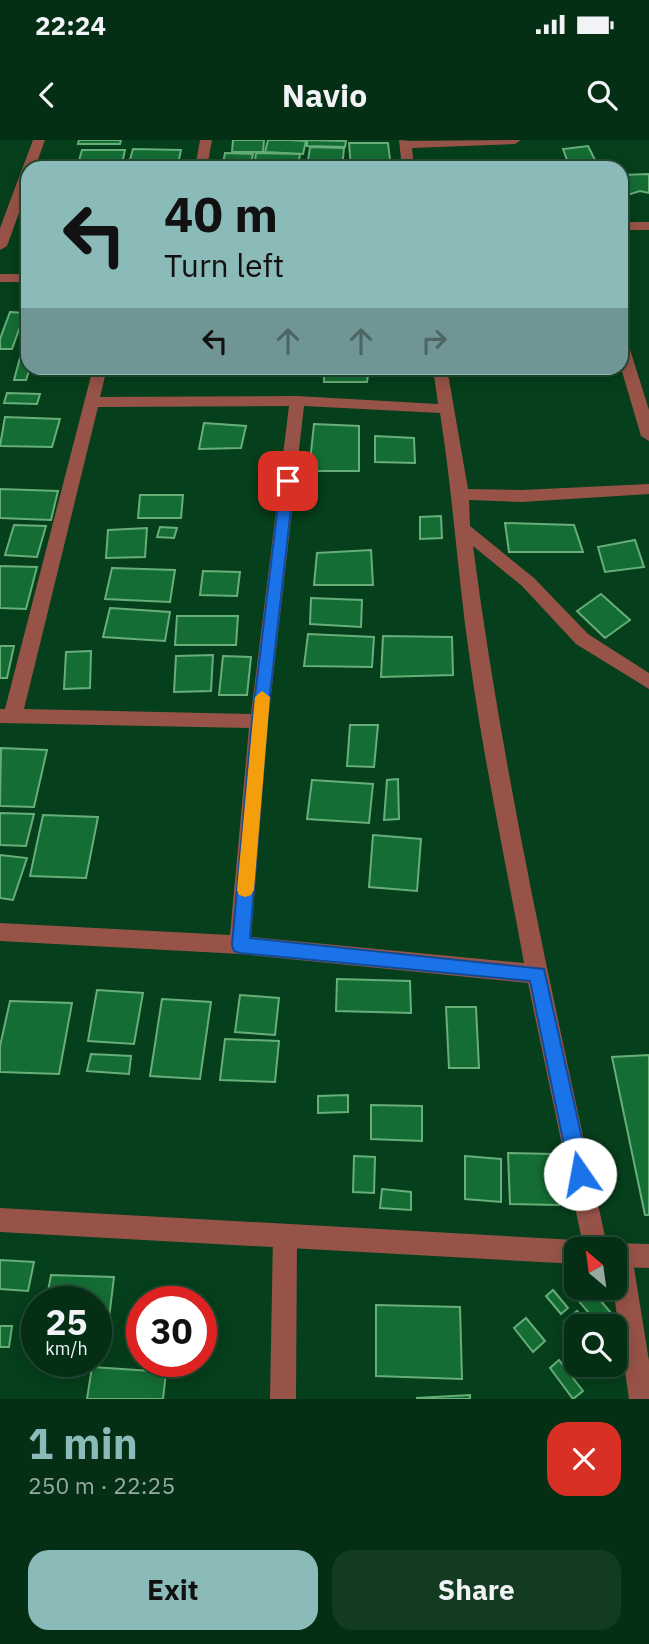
<!DOCTYPE html>
<meta charset="utf-8">
<style>
body{margin:0;font-family:"IBM Plex Sans",sans-serif;background:#123b22;color:#f1f3f6;height:100vh;display:flex;flex-direction:column;font-size:26px;white-space:nowrap}
*{box-sizing:border-box;margin:0}
p{font-size:23px;color:#97a9a0}
.icon{flex:none;width:38px;height:38px;fill:none;stroke:currentColor;stroke-width:2;stroke-linecap:round;stroke-linejoin:round}
.map{position:relative;height:1259px;overflow:hidden}
.drawer{display:flex;flex-direction:column;background:#042f14;flex:1}
.drawer>*{flex:none}
.banner{position:absolute;left:21px;top:21px;width:607px;height:214px;border-radius:21px;box-shadow:0 4px 18px #0003,0 0 0 2px #254a34;background:#8bbbb9;color:#111;overflow:hidden}
.needle{width:46px;rotate:331deg}
.controls{position:absolute;left:564px;top:1097px;display:grid;gap:14px}
.controls a{display:grid;place-items:center;width:63px;height:63px;border-radius:14px;background:#042f14;box-shadow:0 4px 18px #0003,0 0 0 2px #254a34;font-size:35px}
.speed{position:absolute;left:21px;top:1146px;display:flex;gap:14px;font-size:35px;font-weight:700;text-align:center}
.speed>*{display:grid;place-content:center;width:91px;height:91px;border-radius:50%;background:#042f14;box-shadow:0 4px 18px #0003,0 0 0 2px #254a34;line-height:1}
.speed small{font-size:18px;font-weight:400}
.speed .limit{border:10px solid #d22;background:#fff;color:#111}
.pin{position:absolute;display:grid;place-items:center;width:60px;height:60px;color:#fff;margin:-30px;border-radius:14px;box-shadow:0 4px 10px #0006}
.me{position:absolute;width:77px;margin:-38px;rotate:348deg;stroke-linejoin:round;filter:drop-shadow(0 0 5px #0008)}
.turn{display:flex;align-items:center;gap:24px;height:147px;padding:0 28px;font-size:32px}
.turn .icon{width:91px;height:91px;stroke-width:2.5}
.turn b{display:block;font-size:49px;line-height:60px}
.lanes{display:flex;align-items:center;height:66px;padding:0 28px;background:#0003;justify-content:center;gap:35px;direction:ltr}
.lanes .off{opacity:.35}
.round{display:grid;place-items:center;flex:none;width:74px;height:74px;border-radius:21px;background:#123b22}
.head{display:flex;align-items:center;justify-content:space-between;height:119px;padding:0 28px}
h1{font-size:42px;font-weight:800;line-height:52px;color:#8bbbb9}
.action{display:flex;gap:14px;margin-top:auto;padding:14px 28px}
.action a{flex:1;height:80px;border-radius:21px;background:#8bbbb9;color:#111;font-size:28px;font-weight:800;line-height:80px;text-align:center}
.action a+a{background:#123b22;color:#f1f3f6}
.status{display:flex;justify-content:space-between;align-items:center;height:49px;padding:0 35px;background:#042f14;direction:ltr}
.status svg{height:19px;fill:currentColor}
header{display:flex;justify-content:space-between;align-items:center;height:91px;padding:0 28px;background:#042f14;font-size:32px;font-weight:800}
.map>svg:first-child{display:block}
</style>
<div class="status"><b>22:24</b><svg viewBox="0 0 49 12"><path d="M0 12V9h3v3zM5 12V6h3v6zM10 12V3h3v9zM15 12V0h3v12zM26 1h20v11H26zM47 4h2v5h-2z"/></svg></div>
<header><svg class="icon" aria-label="back" viewBox="0 0 24 24"><path d="M15 5l-7 7 7 7"/></svg>Navio<svg class="icon" aria-label="search" viewBox="0 0 24 24"><circle cx="10" cy="10" r="6"/><path d="M15 15l6 6"/></svg></header>
<div class="map">
<svg width="649" height="1259" viewBox="0 0 649 1259">
<rect width="100%" height="100%" fill="#053f1b"/>
<g fill="#146d35" stroke="#68ae79" stroke-width="2">
<path d="M79,0h42l-1,4h-42z"/>
<path d="M233,0h31l-1,12h-31z"/>
<path d="M268,0h22l16,1 -3,13 -38,-2z"/>
<path d="M307,0l39,1 -1,6 -38,-1z"/>
<path d="M349,3h39l3,25h-40z"/>
<path d="M588,6l11,22h-29l-7,-19z"/>
<path d="M310,7l34,1 -2,20h-35z"/>
<path d="M133,9l48,1 -3,14 -49,-1z"/>
<path d="M82,10h43l-3,14h-44z"/>
<path d="M225,13l28,1 -3,14h-28z"/>
<path d="M256,13l44,1 -2,14h-44z"/>
<path d="M649,34v19l-9,-2 -19,6v-22z"/>
<path d="M10,172l15,1 -13,36h-12v-10z"/>
<path d="M21,214h7l2,14 -4,12h-12z"/>
<path d="M324,228h45l-2,14h-43z"/>
<path d="M7,253l33,1 -3,10 -33,-1z"/>
<path d="M5,277l55,2 -8,28 -52,-1z"/>
<path d="M204,283l42,3 -5,22 -42,1z"/>
<path d="M314,284l45,2v45h-50z"/>
<path d="M375,296l39,2 1,25 -40,-1z"/>
<path d="M0,349l58,2 -7,29 -51,-2z"/>
<path d="M140,355h43l-2,23h-43z"/>
<path d="M441,376l1,22 -22,1v-22z"/>
<path d="M505,383l69,2 9,27h-74z"/>
<path d="M14,385l32,1 -9,31 -32,-2z"/>
<path d="M160,387l17,1 -3,10 -17,-1z"/>
<path d="M147,388l-2,29 -39,1 2,-28z"/>
<path d="M635,400l9,27 -39,5 -7,-25z"/>
<path d="M371,410l2,35h-59l3,-32z"/>
<path d="M0,426l37,1 -11,42 -26,-1z"/>
<path d="M112,428l63,2 -5,32 -65,-3z"/>
<path d="M203,431l37,1 -3,24 -37,-1z"/>
<path d="M601,454l29,26 -25,18 -28,-27z"/>
<path d="M311,458l51,2 -1,27 -51,-3z"/>
<path d="M110,468l60,4 -5,29 -62,-4z"/>
<path d="M177,476h61l-2,29h-61z"/>
<path d="M308,494l66,3 -2,30 -68,-1z"/>
<path d="M383,496l69,1 1,38 -72,2z"/>
<path d="M0,506h14l-7,32h-7z"/>
<path d="M91,511l-1,37 -26,1 2,-37z"/>
<path d="M213,515l-2,36 -37,1 2,-36z"/>
<path d="M223,516l28,1 -4,38h-28z"/>
<path d="M350,585h28l-4,42 -27,-1z"/>
<path d="M1,608l46,2 -13,57 -34,-1z"/>
<path d="M398,639l1,40 -15,1 3,-40z"/>
<path d="M312,640l61,4 -4,39 -62,-4z"/>
<path d="M0,673l34,1 -8,32 -26,-1z"/>
<path d="M43,675l55,2 -12,61 -56,-2z"/>
<path d="M373,695l48,4 -4,52 -48,-4z"/>
<path d="M0,715l27,3 -14,42 -13,-2z"/>
<path d="M337,839l73,2 1,32 -75,-2z"/>
<path d="M97,850l46,3 -9,51 -46,-3z"/>
<path d="M240,855l39,3 -4,37 -40,-3z"/>
<path d="M162,859l49,3 -11,77 -50,-3z"/>
<path d="M10,861l62,2 -13,71 -59,-2v-26z"/>
<path d="M446,867h30l3,61h-30z"/>
<path d="M225,899l54,2 -4,41 -55,-2z"/>
<path d="M91,914l40,2 -2,18 -42,-3z"/>
<path d="M649,915v160h-4l-33,-158z"/>
<path d="M348,955v17l-30,1v-17z"/>
<path d="M371,965l51,1v35l-51,-2z"/>
<path d="M508,1013l47,1 4,51 -49,-1z"/>
<path d="M354,1016l21,1 -1,36 -21,-1z"/>
<path d="M465,1016l36,3v43l-36,-3z"/>
<path d="M382,1049l29,3v18l-31,-2z"/>
<path d="M0,1120l34,2 -6,29 -28,-2z"/>
<path d="M51,1135l63,2 -7,58h-11v-33h-50z"/>
<path d="M590,1148l26,31 -8,7h-8l-24,-28z"/>
<path d="M553,1150l15,18 -7,6 -15,-18z"/>
<path d="M376,1165l84,2 2,72 -86,-3z"/>
<path d="M577,1171l13,15h-14v11l-12,-15z"/>
<path d="M526,1178l19,23 -12,11 -19,-24z"/>
<path d="M0,1186h12l-3,21h-9z"/>
<path d="M559,1220l24,31 -10,8 -23,-31z"/>
<path d="M92,1227l74,5 -3,27h-76z"/>
<path d="M470,1255v4l-54,-1z"/>
</g>
<g fill="none" stroke-linecap="round" stroke-linejoin="round">
<g fill="#985348" fill-rule="evenodd">
<path d="M33,0h12l-10,28h-7v20l-21,58 -7,4v-22z"/>
<path d="M200,0h12l-5,28h-12z"/>
<path d="M399,0l12,1 110,-1 -6,4 -103,4 2,20h-12z"/>
<rect x="621" y="82" width="28" height="8"/>
<rect x="0" y="134" width="28" height="8"/>
<path d="M621,199l7,4 21,67v31l-8,-5 -20,-68z"/>
<path d="M93,228h14l-7,29 197,-1 141,8 -5,-36h14l21,121 54,1 127,-6v10l-127,8 -53,-2 1,26 64,52 54,56 61,39v16l-73,-45 -54,-58 -49,-40c31,237 84,470 135,704h-24l-56,-267 -288,-29 -240,-13v-18l230,12 19,-207 -249,-5v-14h5zM289,266l-38,308 -227,-5 74,-302zM304,266l136,7c13,83 18,165 30,248 14,101 36,202 54,302l-273,-26 17,-216z"/>
<path d="M285,1084l9,3 3,9 -1,163h-26l3,-163 3,-9z"/>
<path d="M620,1103l9,3 3,9 17,106v38h-20l-16,-111 1,-38h-4z"/>
</g>
<g fill="#985348" fill-rule="evenodd">
<path d="M0,1068l576,32 9,3 2,7h-11v14l-576,-32z"/>
<path d="M614,1103l35,1v24l-35,-1v-17h-10z"/>
</g>
</g>
<path fill="#1a73e8" stroke="#114b97" stroke-width="2" d="M288,337l6,4 -27,240 -17,217 294,31 46,205 -3,7 -7,3 -7,-3 -3,-7 -40,-193 -290,-28 -6,-2 -2,-6 20,-224 29,-240z"/>
<path fill="#f59e0b" d="M262,551l8,6 -16,193 -3,5 -6,2 -6,-2 -2,-5 18,-193z"/>
</svg>
<div class="controls">
<a><svg class="needle" viewBox="-14 -14 28 28"><path d="M0-13l5 13h-10z" fill="#e53935"/><path d="M0 13l5-13h-10z" fill="#97a9a0"/></svg></a>
<a><svg class="icon" aria-label="search" viewBox="0 0 24 24"><circle cx="10" cy="10" r="6"/><path d="M15 15l6 6"/></svg></a>
</div>
<div class="speed"><div>25<small>km/h</small></div><div class="limit">30</div></div>
<div class="pin" style="left:288px;top:341px;background:#d93025"><svg class="icon" aria-label="arrive" viewBox="0 0 24 24"><path d="M6 21V4h12l-3 4 3 4H6"/></svg></div>
<svg class="me" style="left:580px;top:1034px" viewBox="-20 -20 40 40"><circle r="19" fill="#fff"/><path d="M0-13L10 11 0 6-10 11z" fill="#1a73e8"/></svg>
<div class="banner">
<div class="turn"><svg class="icon" aria-label="left" viewBox="0 0 24 24"><path d="M17 20v-9H6M10 6l-5 5 5 5"/></svg><div><b>40 m</b>Turn left</div></div>
<div class="lanes"><svg class="icon" aria-label="left" viewBox="0 0 24 24"><path d="M17 20v-9H6M10 6l-5 5 5 5"/></svg><svg class="icon off" aria-label="ahead" viewBox="0 0 24 24"><path d="M12 20V5M6 11l6-6 6 6"/></svg><svg class="icon off" aria-label="ahead" viewBox="0 0 24 24"><path d="M12 20V5M6 11l6-6 6 6"/></svg><svg class="icon off" aria-label="right" viewBox="0 0 24 24"><path d="M7 20v-9h11M14 6l5 5-5 5"/></svg></div>
</div>
</div>
<section class="drawer">
<div class="head"><div><h1>1 min</h1><p>250 m · 22:25</p></div><a class="round" style="background:#d93025;color:#fff"><svg class="icon" aria-label="close" viewBox="0 0 24 24"><path d="M6 6l12 12M18 6L6 18"/></svg></a></div>
<div class="action"><a>Exit</a><a>Share</a></div>
</section>
